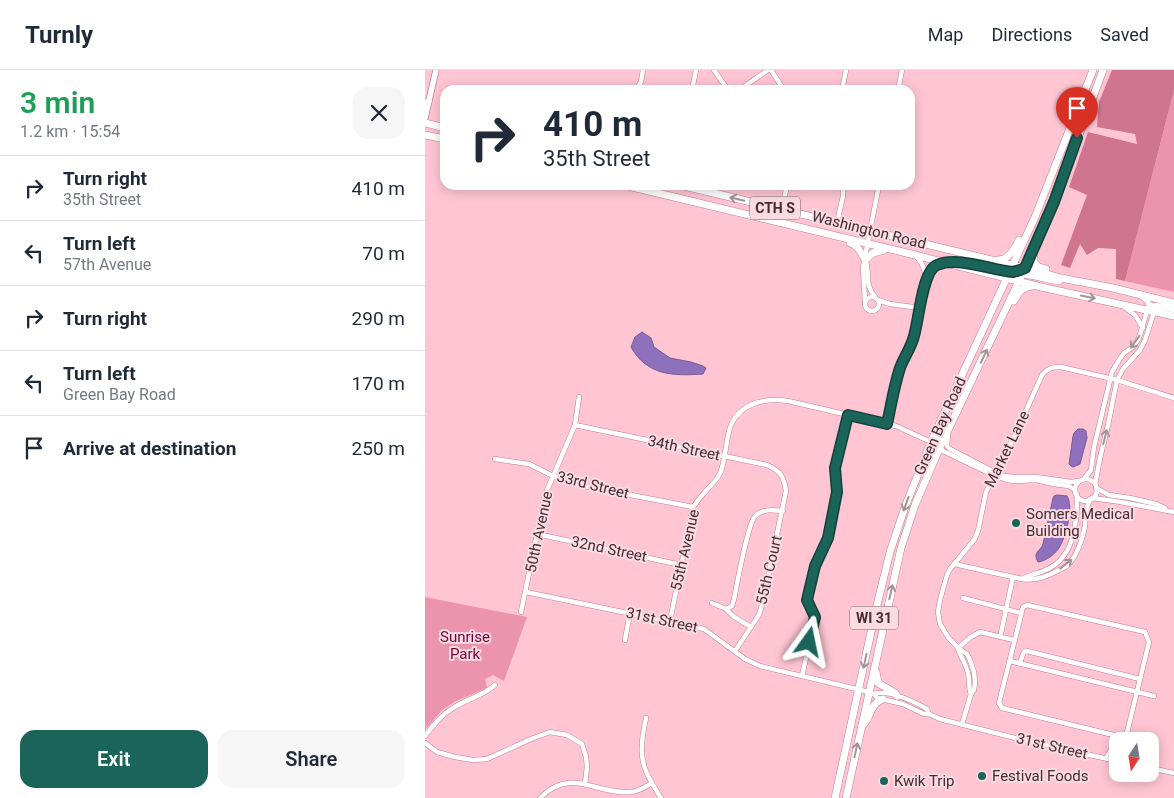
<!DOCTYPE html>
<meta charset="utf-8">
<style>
body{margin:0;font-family:Roboto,sans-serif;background:#f6f6f7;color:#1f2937;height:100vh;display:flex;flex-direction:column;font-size:19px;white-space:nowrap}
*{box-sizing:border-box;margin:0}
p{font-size:16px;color:#747a83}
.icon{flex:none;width:28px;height:28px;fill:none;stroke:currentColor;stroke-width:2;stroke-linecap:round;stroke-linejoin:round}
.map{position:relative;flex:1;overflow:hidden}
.details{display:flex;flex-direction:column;background:#fff;width:425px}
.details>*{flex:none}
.banner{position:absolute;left:15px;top:15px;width:475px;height:105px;border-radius:15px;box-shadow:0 2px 12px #0003;background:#fff;color:#1f2937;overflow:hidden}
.needle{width:32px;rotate:192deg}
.tools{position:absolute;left:684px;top:662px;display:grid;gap:10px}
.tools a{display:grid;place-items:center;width:50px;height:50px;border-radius:10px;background:#fff;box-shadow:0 2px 12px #0003;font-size:25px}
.pin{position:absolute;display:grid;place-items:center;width:42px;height:42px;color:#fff;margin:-51px -21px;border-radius:50% 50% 50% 0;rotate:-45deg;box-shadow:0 0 5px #0007}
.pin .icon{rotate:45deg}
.me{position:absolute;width:55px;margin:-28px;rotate:12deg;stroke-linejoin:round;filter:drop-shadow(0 0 4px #0008)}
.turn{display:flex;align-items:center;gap:18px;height:105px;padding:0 20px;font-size:22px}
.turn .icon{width:65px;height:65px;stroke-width:2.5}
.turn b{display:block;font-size:35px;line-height:42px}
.round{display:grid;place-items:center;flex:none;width:52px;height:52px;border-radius:15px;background:#f6f6f7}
.summary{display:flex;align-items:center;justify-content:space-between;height:85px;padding:0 20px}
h1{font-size:30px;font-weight:600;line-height:38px;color:#1e9e55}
.action{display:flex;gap:10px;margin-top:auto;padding:10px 20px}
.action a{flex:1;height:58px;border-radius:15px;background:#1b645a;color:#fff;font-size:20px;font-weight:600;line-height:58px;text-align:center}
.action a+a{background:#f6f6f7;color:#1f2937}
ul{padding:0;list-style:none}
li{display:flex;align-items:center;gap:15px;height:65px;padding:0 20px;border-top:1px solid #e0e1e3}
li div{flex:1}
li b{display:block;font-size:19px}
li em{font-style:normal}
header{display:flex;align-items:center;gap:30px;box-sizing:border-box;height:70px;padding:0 25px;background:#fff;border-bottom:1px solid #e0e1e3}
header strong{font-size:24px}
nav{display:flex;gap:28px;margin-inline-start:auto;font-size:18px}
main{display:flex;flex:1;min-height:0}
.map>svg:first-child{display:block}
</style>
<header>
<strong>Turnly</strong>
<nav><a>Map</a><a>Directions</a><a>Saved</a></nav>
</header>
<main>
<section class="details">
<div class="summary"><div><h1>3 min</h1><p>1.2 km · 15:54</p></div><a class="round"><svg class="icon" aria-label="close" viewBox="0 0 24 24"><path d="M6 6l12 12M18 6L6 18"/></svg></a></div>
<ul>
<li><svg class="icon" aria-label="right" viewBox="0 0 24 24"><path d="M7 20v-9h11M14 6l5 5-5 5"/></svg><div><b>Turn right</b><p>35th Street</p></div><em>410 m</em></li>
<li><svg class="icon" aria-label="left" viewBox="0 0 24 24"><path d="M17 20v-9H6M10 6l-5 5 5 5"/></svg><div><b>Turn left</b><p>57th Avenue</p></div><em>70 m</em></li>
<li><svg class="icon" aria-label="right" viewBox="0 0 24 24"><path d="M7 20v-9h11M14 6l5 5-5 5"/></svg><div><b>Turn right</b></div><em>290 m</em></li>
<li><svg class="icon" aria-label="left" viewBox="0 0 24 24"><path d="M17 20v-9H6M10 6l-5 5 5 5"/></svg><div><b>Turn left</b><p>Green Bay Road</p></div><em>170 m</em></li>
<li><svg class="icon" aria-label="arrive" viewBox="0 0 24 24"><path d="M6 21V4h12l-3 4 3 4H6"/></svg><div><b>Arrive at destination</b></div><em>250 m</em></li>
</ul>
<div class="action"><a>Exit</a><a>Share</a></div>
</section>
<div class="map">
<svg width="749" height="728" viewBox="0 0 749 728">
<rect width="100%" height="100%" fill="#ffc5d3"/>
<g fill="#ec94ad">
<path d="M749,20v202l-49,-11z"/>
<path d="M0,527l102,20 -23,64 -11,-6 -8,4 2,9 -31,13 -14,9 -17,20z"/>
</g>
<path fill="#cf7590" d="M687,0h62v20l-49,191 -9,-2v-30l-18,-1 -11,7 -7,-11 -10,24 -9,-3 26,-70 -18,-8 19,-55 49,12 -2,-10 -38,-7 2,-25z"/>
<g fill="#8f70bc" stroke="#795b92">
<path d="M217,262l9,6 3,9 16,11 21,4 12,4 3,2 -3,6c-29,2 -56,2 -72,-27l4,-10z"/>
<path d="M653,359h5l3,2 1,7 -7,26 -7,3 -2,-1 -2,-2 4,-28 1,-3z"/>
<path d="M632,425l10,1c7,11 -1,40 -7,50 -4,8 -14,15 -22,16 -6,-10 3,-11 5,-18l10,-46 1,-2z"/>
</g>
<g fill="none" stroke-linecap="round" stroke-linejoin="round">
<defs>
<g id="minor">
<path d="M289,0l14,20"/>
<path d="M346,0l13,20"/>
<path d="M211,20l5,-8 2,-12"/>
<path d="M267,20l4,-20"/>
<path d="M314,20l29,-20"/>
<path d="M417,20l4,-20"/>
<path d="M473,20l4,-20"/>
<path d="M354,153l8,-38"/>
<path d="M412,153l6,-27v-11"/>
<path d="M441,192c4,13 -2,21 9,35"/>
<path d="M501,209l7,-12 10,-4"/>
<circle cx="447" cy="234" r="7"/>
<path d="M453,230l12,4 30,4"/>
<path d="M440,231l-2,-34 16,-82"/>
<path d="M699,237l11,8 8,13"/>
<path d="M462,354l12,-54 11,-21 5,-14 11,-55c0,-10 -3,-16 -9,-23"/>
<path d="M150,355l192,40c13,6 17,11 19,26l-23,110 -4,14 -24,36"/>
<path d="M523,365l-1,11 3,3 46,24 8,3 9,1h23l35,5 8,-1"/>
<path d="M515,377l3,4 48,23 16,6 8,1 21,-1 18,4 15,2 6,4"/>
<path d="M70,389l34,5 24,12 26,9 114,22"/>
<path d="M659,409l7,-9 3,-23 18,-75 7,-12 5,-7 9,-6 6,-9 8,-27"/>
<circle cx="661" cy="420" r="11"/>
<path d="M670,414l5,-26 8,-33 9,-45 6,-11 17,-19 5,-10 9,-28 -2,-6 -11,-10"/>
<path d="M671,418l13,7 21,3 26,6 9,4"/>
<path d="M667,428l23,3 59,11"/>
<path d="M112,464l144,31"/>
<path d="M529,494l68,15c12,2 22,-1 33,-7 3,-2 8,-3 10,-5 11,-7 18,-29 20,-41 0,-5 0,-11 1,-16 1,-4 3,-6 4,-11"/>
<path d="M597,509c9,-5 19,-6 28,-11 25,-14 27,-47 27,-73"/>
<path d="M101,522l178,37 41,30 15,7 109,26 5,2 3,4 26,6 21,10h5l11,5 79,20 98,22"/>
<path d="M538,528l58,15"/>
<path d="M287,533l14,6 7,7 18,11"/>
<path d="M301,539l6,-3 2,-7c3,-14 14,-78 22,-84 7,-6 18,-5 27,-4"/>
<path d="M96,542l24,-117 30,-70 4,-28"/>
<path d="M245,551l23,-114c4,-5 7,-10 12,-15 6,-7 13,-12 16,-21 5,-14 5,-34 10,-46 10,-23 35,-27 57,-24l108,25 35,16"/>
<path d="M576,563l12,-56"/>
<path d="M200,570l5,-27"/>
<path d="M533,578l13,-11 9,-5 34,8"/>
<path d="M533,579c3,8 8,15 10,24 2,7 0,14 3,21"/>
<path d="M585,591l8,2 2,-1 4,-10 3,-1 113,28"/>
<path d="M593,593l136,33"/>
<path d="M377,606l13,-59 -8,-17 8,-34 13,-28 9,-46 -2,-24 13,-53"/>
<path d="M449,624c15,-5 41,8 53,15l2,5"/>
<path d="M221,648c-2,9 -4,19 -4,28 -2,20 9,36 19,52"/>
<path d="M537,654l9,-30 3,-4 1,-7 -1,-11 -4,-12 -3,-6 -9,-6 -10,-11 -8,-13 -2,-12 2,-12 7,-25 3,-6 24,-29 4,-9 8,-39 29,-57 27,-60c6,-7 10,-8 19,-8l56,13 57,18"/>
<path d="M0,666c8,-10 16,-21 28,-28 13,-9 30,-12 42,-23"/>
<path d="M700,671l24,-99 -4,-10 -118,-27 -4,2 -24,96 3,5 124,30"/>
<path d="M0,673l12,9 18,5 18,3 14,-1 44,-20 19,-7 17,3 15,9 4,13 1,10 -2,17"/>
<path d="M681,688l5,-8 6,-2"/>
<path d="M725,698l24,5"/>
<path d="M115,728c31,-32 56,-3 90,-6 8,0 15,-5 22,-9"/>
</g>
<path id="tertiary" d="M0,48l11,-48"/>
<g id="primary">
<path d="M0,37l3,-5"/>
<path d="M0,53l20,5"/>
<path d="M0,65l20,4"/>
<path d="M199,115l291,70 126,32 133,29"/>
<path d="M255,115l345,83 36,10 52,10 61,15"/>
<path d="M425,173c9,3 11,10 15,17l8,-7 11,-3"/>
<path d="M608,183l1,9 4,5 8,2"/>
<path d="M573,190c11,0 17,-11 21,-20"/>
<path d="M534,193l21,3 33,6"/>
<path d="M582,208c11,-9 38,1 52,3"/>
<path d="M589,231c4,-8 8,-14 18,-15"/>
<path d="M722,241l2,-4c8,-1 17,0 25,2"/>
<path d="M514,374c0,-8 5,-15 5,-23"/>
<path d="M451,602l2,11 17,10 2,3"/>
<path d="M437,656c10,-8 6,-21 21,-27"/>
<path d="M410,728l41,-189 14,-57 15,-45 26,-65 104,-225 58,-147"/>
<path d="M421,728l55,-250 14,-43 25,-58 79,-166 35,-79 49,-132"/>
</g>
</defs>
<use href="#minor" stroke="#c17e90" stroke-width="5.5"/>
<use href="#tertiary" stroke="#c17e90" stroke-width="7"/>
<use href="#primary" stroke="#c17e90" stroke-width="8"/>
<use href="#minor" stroke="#fff" stroke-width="4.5"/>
<use href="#tertiary" stroke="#fff" stroke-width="5.5"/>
<use href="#primary" stroke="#fff" stroke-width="7"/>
</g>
<defs><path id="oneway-shaft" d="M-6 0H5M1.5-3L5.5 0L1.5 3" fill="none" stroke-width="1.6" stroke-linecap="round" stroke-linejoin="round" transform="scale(1.25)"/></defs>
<g stroke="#a29498">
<use href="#oneway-shaft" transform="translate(312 129) rotate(-166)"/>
<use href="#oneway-shaft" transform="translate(663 227) rotate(12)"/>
<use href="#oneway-shaft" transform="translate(710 272) rotate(125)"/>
<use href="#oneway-shaft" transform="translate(559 286) rotate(-65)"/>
<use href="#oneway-shaft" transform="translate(680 367) rotate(-76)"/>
<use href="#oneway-shaft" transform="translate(481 434) rotate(110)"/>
<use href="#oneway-shaft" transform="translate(641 494) rotate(-39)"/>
<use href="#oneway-shaft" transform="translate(466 522) rotate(-77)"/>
<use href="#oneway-shaft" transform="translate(440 591) rotate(102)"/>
<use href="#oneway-shaft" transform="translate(431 680) rotate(-78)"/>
</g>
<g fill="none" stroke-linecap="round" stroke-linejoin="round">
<defs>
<path id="route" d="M384,572l6,-25 -8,-17 8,-34 13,-28 9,-46 -2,-24 13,-53 39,9c4,-18 7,-38 13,-56 4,-11 11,-20 14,-32 5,-16 8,-65 23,-71 21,-9 54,5 76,7l7,-2 5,-2 29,-66 23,-64"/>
</defs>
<use href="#route" stroke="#12413a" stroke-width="12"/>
<use href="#route" stroke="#1b645a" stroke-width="9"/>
</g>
<g fill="#1b645a" stroke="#f9dbe2" stroke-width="2">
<circle cx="591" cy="453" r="5"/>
<circle cx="557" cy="706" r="5"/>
<circle cx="459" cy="711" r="5"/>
</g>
<g text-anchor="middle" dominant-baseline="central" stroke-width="4" stroke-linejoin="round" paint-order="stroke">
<g fill="#f9dbe2" stroke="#7c5f66" stroke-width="1">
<rect x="325" y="126.5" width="50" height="23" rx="4"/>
<rect x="425" y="536.5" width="48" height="23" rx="4"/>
</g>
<g font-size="14" font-weight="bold" fill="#462a31">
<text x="350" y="138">CTH S</text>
<text x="449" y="548">WI 31</text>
</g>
<g font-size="15" fill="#462a31" stroke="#f9dbe2">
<text transform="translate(444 160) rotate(14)">Washington Road</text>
<text transform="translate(515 356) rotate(-66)">Green Bay Road</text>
<text transform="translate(259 378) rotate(12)">34th Street</text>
<text transform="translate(582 379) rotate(-64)">Market Lane</text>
<text transform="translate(168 415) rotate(14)">33rd Street</text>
<text transform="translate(114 462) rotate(-78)">50th Avenue</text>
<text transform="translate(184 479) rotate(12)">32nd Street</text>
<text transform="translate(260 480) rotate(-77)">55th Avenue</text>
<text transform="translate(344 500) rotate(-77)">55th Court</text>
<text transform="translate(237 550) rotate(12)">31st Street</text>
<text transform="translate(627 676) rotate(13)">31st Street</text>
</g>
<g font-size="15" fill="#462a31" stroke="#f9dbe2" text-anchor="start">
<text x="601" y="444">Somers Medical<tspan x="601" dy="17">Building</tspan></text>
<text x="567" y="706">Festival Foods</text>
<text x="469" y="711">Kwik Trip</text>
</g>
<g font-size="15" fill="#740037" stroke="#f9dbe2">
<text x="40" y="567">Sunrise<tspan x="40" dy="17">Park</tspan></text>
</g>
</g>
</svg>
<div class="tools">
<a><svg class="needle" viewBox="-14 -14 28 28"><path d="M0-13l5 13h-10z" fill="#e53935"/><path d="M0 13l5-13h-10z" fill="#747a83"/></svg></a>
</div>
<div class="pin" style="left:652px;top:68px;background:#d93025"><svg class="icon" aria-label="arrive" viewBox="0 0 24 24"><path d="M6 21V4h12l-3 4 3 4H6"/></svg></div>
<svg class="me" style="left:384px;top:572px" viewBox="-20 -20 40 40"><path d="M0-17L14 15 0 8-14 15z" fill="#1b645a" stroke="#fff" stroke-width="4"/></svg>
<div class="banner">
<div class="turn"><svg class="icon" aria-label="right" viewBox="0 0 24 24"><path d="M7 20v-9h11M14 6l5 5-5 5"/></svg><div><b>410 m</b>35th Street</div></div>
</div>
</div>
</main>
